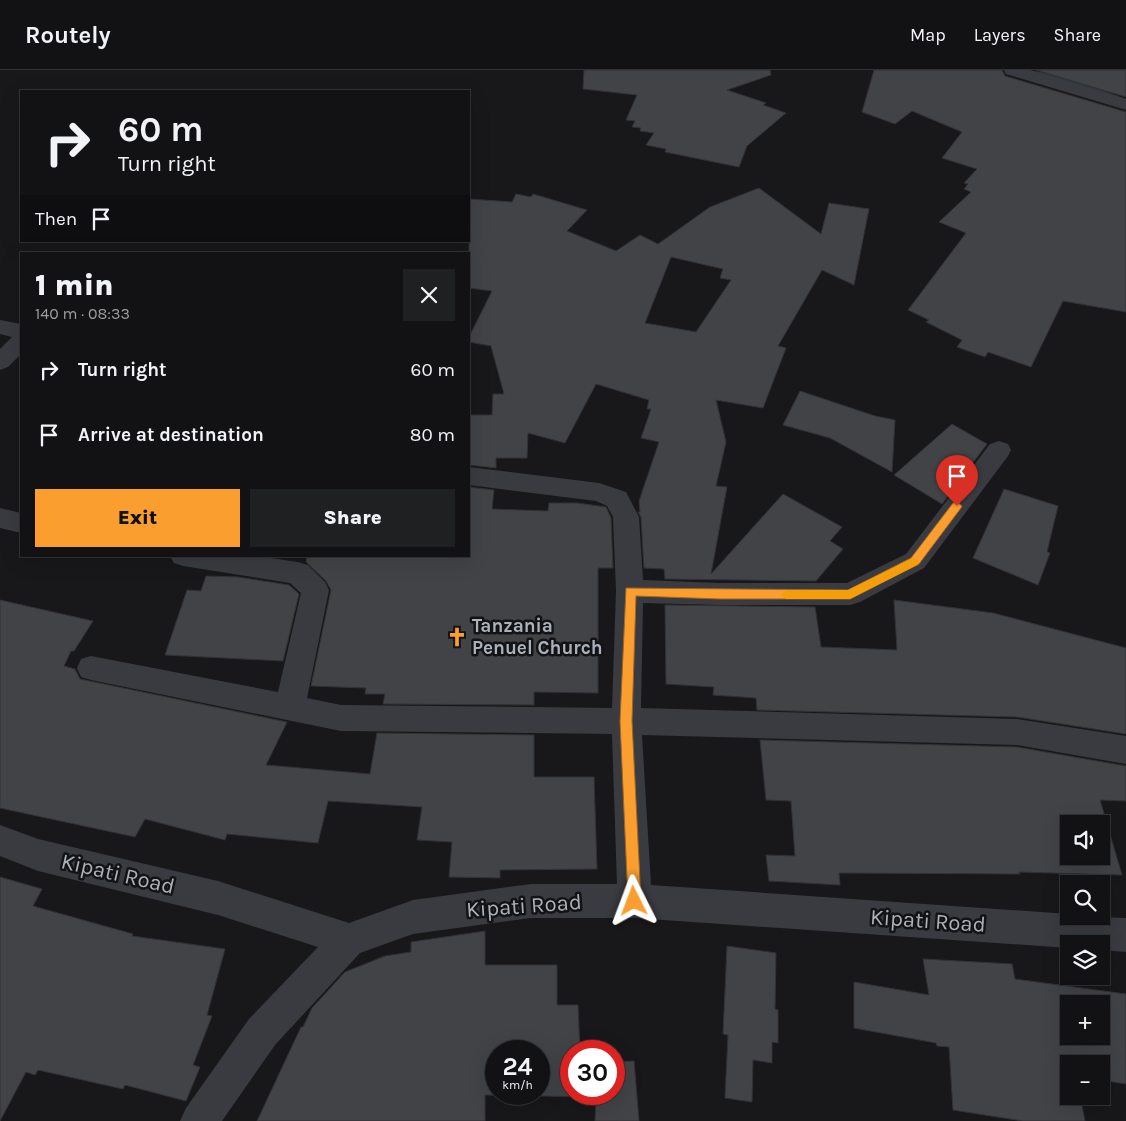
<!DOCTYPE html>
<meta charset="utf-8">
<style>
body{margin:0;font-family:Karla,sans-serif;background:#1f2022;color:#f1f3f6;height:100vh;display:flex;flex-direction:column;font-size:19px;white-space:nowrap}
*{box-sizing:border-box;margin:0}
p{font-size:16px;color:#9c9ea0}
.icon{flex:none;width:28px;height:28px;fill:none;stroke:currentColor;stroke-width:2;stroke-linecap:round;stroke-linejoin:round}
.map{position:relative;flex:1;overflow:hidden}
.sheet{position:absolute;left:20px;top:182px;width:450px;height:305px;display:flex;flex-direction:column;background:#121214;border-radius:0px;box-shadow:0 5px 20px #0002,0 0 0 1px #313234}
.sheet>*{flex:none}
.top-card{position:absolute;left:20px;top:20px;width:450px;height:152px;border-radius:0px;box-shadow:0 5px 20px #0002,0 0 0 1px #313234;background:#121214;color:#f1f3f6;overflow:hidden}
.fabs{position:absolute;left:1060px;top:745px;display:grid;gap:10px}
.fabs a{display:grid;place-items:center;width:50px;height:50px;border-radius:0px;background:#121214;box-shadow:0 5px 20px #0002,0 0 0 1px #313234;font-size:25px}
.speed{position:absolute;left:485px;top:970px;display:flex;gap:10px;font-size:25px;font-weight:700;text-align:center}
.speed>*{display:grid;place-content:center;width:65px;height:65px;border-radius:50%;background:#121214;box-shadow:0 5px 20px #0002,0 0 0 1px #313234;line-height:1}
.speed small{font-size:12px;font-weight:400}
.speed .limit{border:8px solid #d22;background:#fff;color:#111}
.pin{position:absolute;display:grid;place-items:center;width:42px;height:42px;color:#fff;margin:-51px -21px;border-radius:50% 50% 50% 0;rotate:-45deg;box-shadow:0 0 5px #0007}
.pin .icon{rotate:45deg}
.me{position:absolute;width:55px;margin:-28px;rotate:357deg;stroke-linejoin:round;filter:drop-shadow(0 0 4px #0008)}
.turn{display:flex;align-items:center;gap:18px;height:105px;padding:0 15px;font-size:22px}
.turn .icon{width:65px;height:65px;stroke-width:2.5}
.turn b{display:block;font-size:35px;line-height:42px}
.then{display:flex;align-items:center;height:48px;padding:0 15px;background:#0003;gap:10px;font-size:19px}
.round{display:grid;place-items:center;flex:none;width:52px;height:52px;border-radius:0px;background:#1f2022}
.overview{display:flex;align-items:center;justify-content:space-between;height:85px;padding:0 15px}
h1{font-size:30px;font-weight:800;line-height:38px}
.primary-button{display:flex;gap:10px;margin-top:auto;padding:10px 15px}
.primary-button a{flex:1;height:58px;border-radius:0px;background:#fa9e30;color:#111;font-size:20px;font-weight:800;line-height:58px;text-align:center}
.primary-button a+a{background:#1f2022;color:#f1f3f6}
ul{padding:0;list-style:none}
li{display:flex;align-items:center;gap:15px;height:65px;padding:0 15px}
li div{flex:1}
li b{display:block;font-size:19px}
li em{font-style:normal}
header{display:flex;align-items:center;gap:30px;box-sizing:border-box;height:70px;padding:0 25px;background:#121214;border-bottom:1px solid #313234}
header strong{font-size:24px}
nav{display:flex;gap:28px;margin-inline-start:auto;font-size:18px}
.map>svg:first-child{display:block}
</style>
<header>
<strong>Routely</strong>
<nav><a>Map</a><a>Layers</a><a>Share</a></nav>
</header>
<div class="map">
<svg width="1126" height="1051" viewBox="0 0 1126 1051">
<rect width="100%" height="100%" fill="#18181a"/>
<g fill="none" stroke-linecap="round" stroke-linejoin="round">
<path fill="#2d393f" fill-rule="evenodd" d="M1021,0c31,0 75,18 105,29v4l-50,-18z"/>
</g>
<g fill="#424347" stroke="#323236" fill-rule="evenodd">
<path d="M584,0h186l1,5 -44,15 39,13 -3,2 23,8 -39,33 -8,21 -74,-15 1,-3 -20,-4 8,-12 -14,-2 1,-3 -9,-1 3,-6 -9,-1 11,-25 -54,-6z"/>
<path d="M874,0h128l3,6 121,36v200l-63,-11 -32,66 -43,-15 -3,5 -28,-10 5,-7 -36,-18 3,-2 -21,-10 58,-77 -27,-11 32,-30 -7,-3 4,-5 -4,-1 13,-14 -35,-11 20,-26 -50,-21 -17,13 -33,-12z"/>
<path d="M1036,0h90v27z"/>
<path d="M759,118l62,46 8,-31 40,6 -15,76 -32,-15 -44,76 8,2 -23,60 -47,-8 10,42 -10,44 11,1 -16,87 72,-80 59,33 -12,14 13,8 -27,32 -151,-2 -1,-10 -20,-1 -3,-51 -3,-5h2l-1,-11 20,-59 -18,-4 10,-29h-4l2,-9 -53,-16 -31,59 -37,-10 -1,25h-31v10l-27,-3v-50h23l1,-21h11l-13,-48 -22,-4v-5l23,-46 -23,-3v-89l43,3 4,-8 15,3 2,-3 54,16 -20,21 49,20 24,-16 18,9 52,-37zM671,187l52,12 -3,9 11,2 -35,52 -51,-9z"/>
<path d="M800,321l75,25 20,4 -3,52 -62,-34 -47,-13z"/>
<path d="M952,354l35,20 -45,60 -48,-29z"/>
<path d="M469,417l25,3 -2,19 56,2 1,-8h28l29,4 5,11 2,50h-15v125l-64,-1v13l-151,-1 2,-10h-20l1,-6 -55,-2 20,-96 -5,-9 -20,-19 1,-6h162z"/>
<path d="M1004,419l54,17 -11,46 3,1 -12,32 -65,-27z"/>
<path d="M206,506l32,1 51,8 10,9 -16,67 -118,-6 22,-65 14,1z"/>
<path d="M0,530l93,21 -19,30h-3l-7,15 11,3 5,10 207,43 -21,43 104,9 7,-41 157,2v42h60l3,92 -97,1v8l-51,-1 3,-35 -35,-2 5,-33 -94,-6 -10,42 -91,-9 -2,6 -80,-21 -10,18 -135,-29z"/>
<path d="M894,530l99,13 133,35v86l-109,-17 -260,-7 -1,-12 -43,-3 1,-8 -48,-3 -1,-79 150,2 6,40 76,3z"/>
<path d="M760,670l257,7 109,19v35l-26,-1 22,75 -103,-3 1,2 -181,-1 1,12 -71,-4 -3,-26 29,1 -4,-55 -25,-1zM1069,754h32v32h-32z"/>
<path d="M0,807l42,12 -9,17 100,28 -1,2 93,13 -18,66 5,1 -19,49 7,2 -14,34 -61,-16 -2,4 -85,-19 -3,5 -9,-3 -26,49z"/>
<path d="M485,861v34h72v40h21l2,46h-9v43h43v-32l20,-1 5,60h-44l1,-24 -111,-2v26h-228l44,-94h2l9,-19 33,-36 40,-16 26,-4v-10zM496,981h43v43h-43z"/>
<path d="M727,876l49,7 -1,56 3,1v33l-6,-1v21l-19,-3 -1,42 -27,-4 3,-63 -5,-1z"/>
<path d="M923,889l89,5 3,15 111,15v90l-25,-4v-16h-32v32h11l5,25h-62l-70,-11 -4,-63 -12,-1 -1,-3 -82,-15v-46l75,13zM1069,934h32v32h-32z"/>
</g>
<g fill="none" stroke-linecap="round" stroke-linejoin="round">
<g fill="#393b40" fill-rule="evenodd">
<path d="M1004,0h26l96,29v11l-120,-36z"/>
<path d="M0,250l21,4v30l-13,13 -8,3v-21l12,-12 -12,-3z"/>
<path d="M999,371l9,3 3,6 -3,6 -84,112 -64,34 -10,3h-130l-77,-2 -2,105 376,11 109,17v28l-109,-19 -375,-10 9,150 418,29v2l57,2v34l-25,-2v-6h-32v4l-434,-30h-104l-118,16 -53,19 -85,92 -53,76h-42l6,-13 63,-89 69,-72 -100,-32 -180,-44 -38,-15v-31l38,14 180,42 131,42 64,-23 118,-16h86l-5,-150 -271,-3 -250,-51 -10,-3 -4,-9 4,-9 10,-3 187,36 23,-99 -11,-10 -107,-17 -9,-3 -4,-7h87l41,6 10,3 17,17 4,8 -22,108 34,7 271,3 4,-117 -3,-74 -6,-11 -11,-5 -127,-16v-18l130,16 27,9 13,25 4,63 77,3h127l59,-29 84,-110z"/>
<path d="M0,438l21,5v20l-21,-5z"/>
</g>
</g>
<path fill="#fa9e30" stroke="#a2671f" d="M957,432l5,4 -1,2 -42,56 -69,35h-130l-84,-3 -4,125 9,180 -2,5 -5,2 -4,-2 -2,-5 -8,-180 6,-133 222,2 63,-32 42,-55z"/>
<path fill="#f59e0b" d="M913,488l4,1 2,3 -2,3 -67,34h-64l-5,-4 5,-5h62z"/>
<defs>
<symbol id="church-bare" viewBox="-9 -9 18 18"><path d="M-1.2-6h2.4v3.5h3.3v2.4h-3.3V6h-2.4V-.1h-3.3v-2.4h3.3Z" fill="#fa9e30" stroke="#131315" stroke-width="2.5" paint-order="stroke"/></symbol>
</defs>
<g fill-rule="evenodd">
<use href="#church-bare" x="443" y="553" width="28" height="28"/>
</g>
<g text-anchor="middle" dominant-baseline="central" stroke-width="5" stroke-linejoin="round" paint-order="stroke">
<g font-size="19" font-weight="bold" fill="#aab1bb" stroke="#131315" text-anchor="start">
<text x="472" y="556">Tanzania<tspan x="472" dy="22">Penuel Church</tspan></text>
</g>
<g font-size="22" fill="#aab1bb" stroke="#131315">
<text transform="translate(118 804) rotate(13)">Kipati Road</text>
<text transform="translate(524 836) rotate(-4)">Kipati Road</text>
<text transform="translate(928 851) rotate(4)">Kipati Road</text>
</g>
</g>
</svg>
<div class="fabs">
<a><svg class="icon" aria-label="sound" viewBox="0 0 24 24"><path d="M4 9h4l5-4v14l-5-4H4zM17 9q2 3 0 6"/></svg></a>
<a><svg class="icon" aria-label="search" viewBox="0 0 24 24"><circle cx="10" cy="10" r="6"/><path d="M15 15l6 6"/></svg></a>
<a><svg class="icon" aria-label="layers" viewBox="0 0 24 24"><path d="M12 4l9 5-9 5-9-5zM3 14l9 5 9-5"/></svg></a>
<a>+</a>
<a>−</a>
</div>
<div class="speed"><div>24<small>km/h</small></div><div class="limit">30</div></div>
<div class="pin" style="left:957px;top:436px;background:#d93025"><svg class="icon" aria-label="arrive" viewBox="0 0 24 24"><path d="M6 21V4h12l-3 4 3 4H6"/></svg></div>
<svg class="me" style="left:634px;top:831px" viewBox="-20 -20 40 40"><path d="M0-17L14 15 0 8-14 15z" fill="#fa9e30" stroke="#fff" stroke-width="4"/></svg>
<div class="top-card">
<div class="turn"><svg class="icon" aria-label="right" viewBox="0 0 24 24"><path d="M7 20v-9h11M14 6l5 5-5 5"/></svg><div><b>60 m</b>Turn right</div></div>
<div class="then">Then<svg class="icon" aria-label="arrive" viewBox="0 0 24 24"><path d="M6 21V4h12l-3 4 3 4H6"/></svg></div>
</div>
<section class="sheet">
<div class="overview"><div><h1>1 min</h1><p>140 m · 08:33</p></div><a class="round"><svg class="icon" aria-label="close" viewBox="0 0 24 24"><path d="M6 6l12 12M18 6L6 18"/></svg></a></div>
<ul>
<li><svg class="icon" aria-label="right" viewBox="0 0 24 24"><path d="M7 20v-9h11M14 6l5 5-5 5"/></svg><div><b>Turn right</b></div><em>60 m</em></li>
<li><svg class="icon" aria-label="arrive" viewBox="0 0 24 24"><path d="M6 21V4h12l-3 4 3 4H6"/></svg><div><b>Arrive at destination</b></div><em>80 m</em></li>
</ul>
<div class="primary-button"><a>Exit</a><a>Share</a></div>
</section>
</div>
